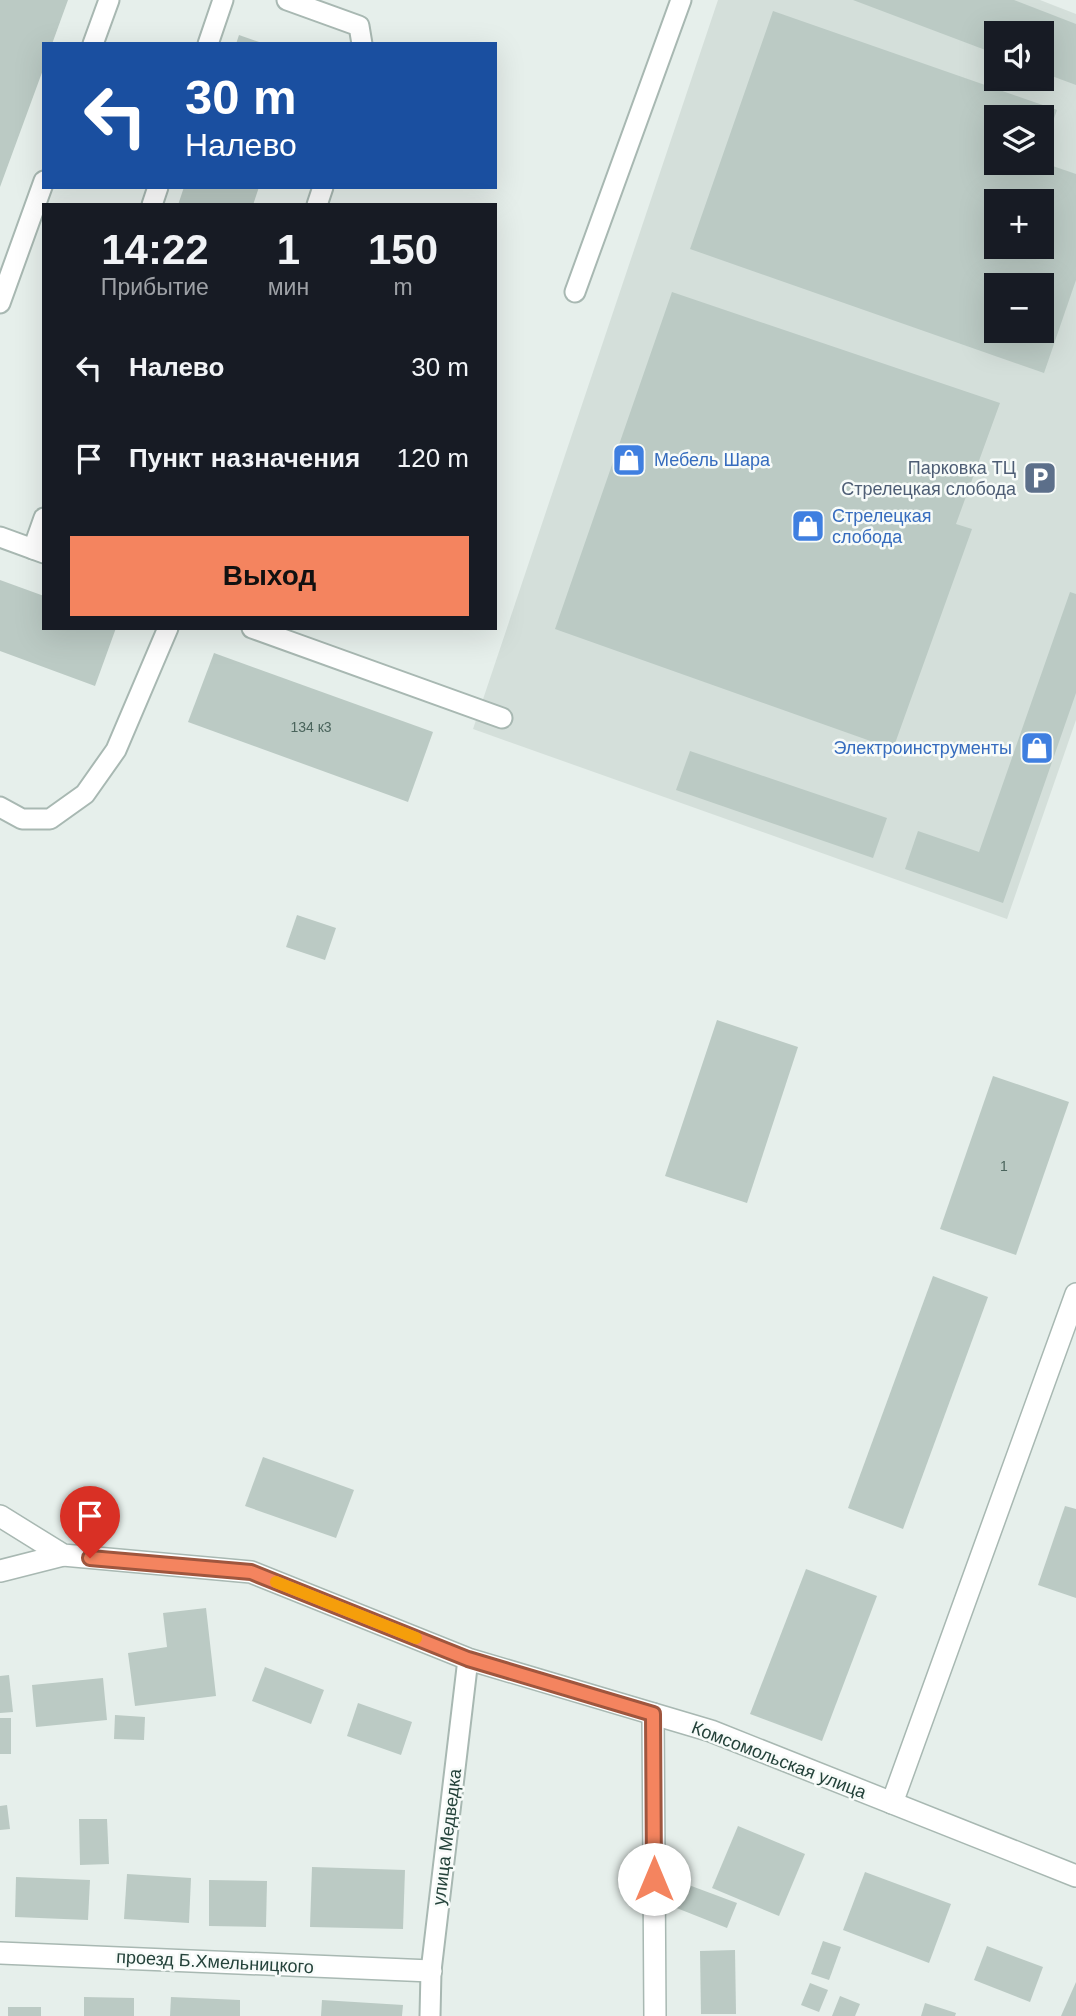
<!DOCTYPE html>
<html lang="ru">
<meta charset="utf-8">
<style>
body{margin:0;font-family:Helvetica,sans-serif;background:#242831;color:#f1f3f6;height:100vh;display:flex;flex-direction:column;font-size:26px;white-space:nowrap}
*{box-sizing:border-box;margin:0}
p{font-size:23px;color:#9ea1a6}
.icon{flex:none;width:38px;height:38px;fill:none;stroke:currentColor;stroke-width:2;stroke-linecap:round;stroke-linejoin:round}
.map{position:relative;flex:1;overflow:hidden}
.panel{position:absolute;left:42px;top:203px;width:455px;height:427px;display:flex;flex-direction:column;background:#171b24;border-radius:0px;box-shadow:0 7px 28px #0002}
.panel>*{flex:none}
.hud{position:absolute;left:42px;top:42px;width:455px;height:147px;border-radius:0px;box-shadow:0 7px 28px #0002;background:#1a4fa0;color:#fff;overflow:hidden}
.buttons{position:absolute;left:984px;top:21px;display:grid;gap:14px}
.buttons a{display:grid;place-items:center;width:70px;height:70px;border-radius:0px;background:#171b24;box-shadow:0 7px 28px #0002;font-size:35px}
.pin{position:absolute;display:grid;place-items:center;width:60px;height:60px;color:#fff;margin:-72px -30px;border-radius:50% 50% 50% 0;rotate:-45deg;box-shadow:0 0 7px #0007}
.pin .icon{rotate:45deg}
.me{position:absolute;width:77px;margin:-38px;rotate:0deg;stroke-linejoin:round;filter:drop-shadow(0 0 5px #0008)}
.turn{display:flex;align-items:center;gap:24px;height:147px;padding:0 28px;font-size:32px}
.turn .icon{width:91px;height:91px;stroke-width:2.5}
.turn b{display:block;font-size:49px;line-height:60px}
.eta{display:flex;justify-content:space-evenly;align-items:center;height:119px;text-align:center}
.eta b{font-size:42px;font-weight:800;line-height:49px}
.primary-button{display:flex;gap:14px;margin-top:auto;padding:14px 28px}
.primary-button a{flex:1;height:80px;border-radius:0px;background:#f4845f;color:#111;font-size:28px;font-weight:800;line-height:80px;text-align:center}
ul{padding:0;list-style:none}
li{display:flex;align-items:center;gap:21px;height:91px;padding:0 28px}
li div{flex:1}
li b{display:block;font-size:26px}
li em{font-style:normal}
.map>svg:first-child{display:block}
</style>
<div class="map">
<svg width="1076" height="2016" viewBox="0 0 1076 2016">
<rect width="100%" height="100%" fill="#e6efeb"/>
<path fill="#d4dfda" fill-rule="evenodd" d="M718,0h322l36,14v706l-69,199 -534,-190zM996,33h45v46h-45zM996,117h45v46h-45zM996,201h45v46h-45zM996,285h45v46h-45z"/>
<g fill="#bbcac4" fill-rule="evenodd">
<path d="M0,0h68l-16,44h-8v23l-44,120z"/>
<path d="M853,0h161l62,24v61l-35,-13v-39h-45v21z"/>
<path d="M773,11l284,99 -15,42 -1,-35h-45v46l45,-1 35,12v106l-32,93 -354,-124zM996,201h45v46h-45zM996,285h45v46h-45z"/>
<path d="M239,35l23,8v1h-26z"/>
<path d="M184,187h75l-6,18h-75z"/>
<path d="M672,292l328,111 -44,121 16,5 -79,220 -338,-120z"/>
<path d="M0,580l44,16v32h72l-21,58 -95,-35z"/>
<path d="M1070,592l6,2v99l-73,210 -98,-34 13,-38 61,21z"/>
<path d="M214,653l219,79 -25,70 -220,-80z"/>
<path d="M690,751l197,67 -14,40 -197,-68z"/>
<path d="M297,915l39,13 -11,32 -39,-13z"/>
<path d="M717,1020l81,27 -51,156 -82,-27z"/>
<path d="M993,1076l76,26 -53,153 -76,-26z"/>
<path d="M933,1276l55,21 -85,232 -55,-21z"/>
<path d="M263,1457l91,33 -18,48 -91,-32z"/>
<path d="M1065,1506l11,3v89l-38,-13z"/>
<path d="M806,1569l71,27 -55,145 -72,-27z"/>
<path d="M206,1608l10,88 -81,10 -7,-53 39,-6 -4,-34z"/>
<path d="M265,1667l59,23 -13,34 -59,-23z"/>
<path d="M9,1675l4,37 -13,1v-37z"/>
<path d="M103,1678l4,42 -71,7 -4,-42z"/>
<path d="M358,1703l54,19 -11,33 -54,-19z"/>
<path d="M115,1715l30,2 -1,23 -30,-1z"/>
<rect x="0" y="1718" width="11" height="36"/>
<path d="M7,1805l3,24 -10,1v-24z"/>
<path d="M79,1819h28l2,45 -29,1z"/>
<path d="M738,1826l67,28 -26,62 -67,-28z"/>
<path d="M312,1867l93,3 -2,59 -93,-2z"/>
<path d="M865,1872l86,32 -22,59 -86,-33z"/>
<path d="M127,1874l64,4 -2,45 -65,-4z"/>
<path d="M16,1877l74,3 -2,40 -73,-3z"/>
<path d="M209,1880l58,1 -1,46 -57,-1z"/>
<path d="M678,1881l59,22 -10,25 -58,-23z"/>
<path d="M823,1941l18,6 -12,33 -18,-6z"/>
<path d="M987,1946l56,21 -13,35 -56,-22z"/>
<path d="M735,1950l1,64h-35l-1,-63z"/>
<path d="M1076,1982v34h-15z"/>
<path d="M810,1983l18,7 -9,22 -18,-7z"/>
<path d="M840,1996l20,8 -5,12h-23z"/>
<path d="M84,1997l50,1v18h-50z"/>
<path d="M171,1997l69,3v16h-70z"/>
<path d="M322,2000l81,5 -1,11h-81z"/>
<path d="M925,2003l31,10 -1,3h-34z"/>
<rect x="8" y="2007" width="33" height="9"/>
</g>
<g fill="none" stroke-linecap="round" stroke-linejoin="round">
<defs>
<g id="lane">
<path d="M287,0l72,26 3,18"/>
<path d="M93,44l16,-44"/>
<path d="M208,44l15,-44"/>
<path d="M152,205l6,-18"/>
<path d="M317,205l6,-18"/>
<path d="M575,292l106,-292"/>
<path d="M0,303l44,-122"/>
<path d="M0,537l44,16"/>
<path d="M33,549l11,-31"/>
<path d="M252,628l250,90"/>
<path d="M0,807l22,12h28l35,-25 31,-44 52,-122"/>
<path d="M430,2016l1,-45 37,-312"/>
</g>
<g id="street">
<path d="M0,1516l63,39 188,17 217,87 243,72 365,145"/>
<path d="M0,1571l63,-16"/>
<path d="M653,1714l2,302"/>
<path d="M892,1803l184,-509"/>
<path d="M0,1953l431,18"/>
</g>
</defs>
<use href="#lane" stroke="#a8b8b2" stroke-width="23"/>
<use href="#street" stroke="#a8b8b2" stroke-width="24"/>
<use href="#lane" stroke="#fff" stroke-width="19"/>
<use href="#street" stroke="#fff" stroke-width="21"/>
</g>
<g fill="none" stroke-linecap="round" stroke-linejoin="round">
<defs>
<path id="route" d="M90,1558l161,14 217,87 185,55 1,165"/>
</defs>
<use href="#route" stroke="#9f563e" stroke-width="18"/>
<use href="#route" stroke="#f4845f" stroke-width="12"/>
<path stroke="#f59e0b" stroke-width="12" d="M276,1582l140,56"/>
</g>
<defs>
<symbol id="shop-square" viewBox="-11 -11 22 22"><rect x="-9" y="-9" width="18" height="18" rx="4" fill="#3f7fe0" stroke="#f7fbf9"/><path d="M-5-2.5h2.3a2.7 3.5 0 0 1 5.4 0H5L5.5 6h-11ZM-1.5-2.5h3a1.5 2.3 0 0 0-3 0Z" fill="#fff"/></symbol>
<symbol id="parking-square" viewBox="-11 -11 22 22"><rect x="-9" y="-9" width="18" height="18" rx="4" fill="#5c6f8a" stroke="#f7fbf9"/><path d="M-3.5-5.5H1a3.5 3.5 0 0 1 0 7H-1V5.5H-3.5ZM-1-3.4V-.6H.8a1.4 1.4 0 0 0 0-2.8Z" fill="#fff"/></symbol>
</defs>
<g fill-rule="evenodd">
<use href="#shop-square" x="610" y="441" width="38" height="38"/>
<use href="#parking-square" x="1021" y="459" width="38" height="38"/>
<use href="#shop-square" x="789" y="507" width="38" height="38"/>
<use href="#shop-square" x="1018" y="729" width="38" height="38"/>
</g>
<g text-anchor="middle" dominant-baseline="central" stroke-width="5" stroke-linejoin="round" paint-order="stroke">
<g font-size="14" fill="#4a645c">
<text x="311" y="727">134 к3</text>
<text x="1004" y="1166">1</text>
</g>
<g font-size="18" fill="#366cbe" stroke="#f7fbf9" text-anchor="start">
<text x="654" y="460">Мебель Шара</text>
<text x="832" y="516">Стрелецкая<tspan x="832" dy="21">слобода</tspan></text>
<text x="1012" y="748" text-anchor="end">Электроинструменты</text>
</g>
<g font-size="18" fill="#4e5e75" stroke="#f7fbf9" text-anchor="end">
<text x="1016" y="468">Парковка ТЦ<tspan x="1016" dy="21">Стрелецкая слобода</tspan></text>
</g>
<g font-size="18" fill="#24423a" stroke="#f7fbf9">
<text transform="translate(779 1760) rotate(21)">Комсомольская улица</text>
<text transform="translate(447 1837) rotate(-83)">улица Медведка</text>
<text transform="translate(215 1962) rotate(3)">проезд Б.Хмельницкого</text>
</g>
</g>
</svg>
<div class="buttons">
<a><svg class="icon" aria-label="sound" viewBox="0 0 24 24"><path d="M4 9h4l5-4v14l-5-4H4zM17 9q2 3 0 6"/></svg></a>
<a><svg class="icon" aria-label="layers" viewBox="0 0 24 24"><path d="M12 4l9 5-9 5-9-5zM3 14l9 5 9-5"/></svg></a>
<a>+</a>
<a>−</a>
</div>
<div class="pin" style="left:90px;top:1558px;background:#d93025"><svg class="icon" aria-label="arrive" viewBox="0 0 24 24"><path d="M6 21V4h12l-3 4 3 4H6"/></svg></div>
<svg class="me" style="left:654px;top:1879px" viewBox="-20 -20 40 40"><circle r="19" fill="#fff"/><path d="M0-13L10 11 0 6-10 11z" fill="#f4845f"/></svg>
<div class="hud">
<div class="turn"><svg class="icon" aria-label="left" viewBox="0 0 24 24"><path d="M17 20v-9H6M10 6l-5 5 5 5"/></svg><div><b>30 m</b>Налево</div></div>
</div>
<section class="panel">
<div class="eta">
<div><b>14:22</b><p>Прибытие</p></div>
<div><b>1</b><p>мин</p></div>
<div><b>150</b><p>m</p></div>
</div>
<ul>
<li><svg class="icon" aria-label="left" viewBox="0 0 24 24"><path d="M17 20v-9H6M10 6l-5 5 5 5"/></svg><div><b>Налево</b></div><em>30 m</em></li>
<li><svg class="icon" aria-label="arrive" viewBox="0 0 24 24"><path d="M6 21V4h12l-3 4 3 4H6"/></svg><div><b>Пункт назначения</b></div><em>120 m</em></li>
</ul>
<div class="primary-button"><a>Выход</a></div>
</section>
</div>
